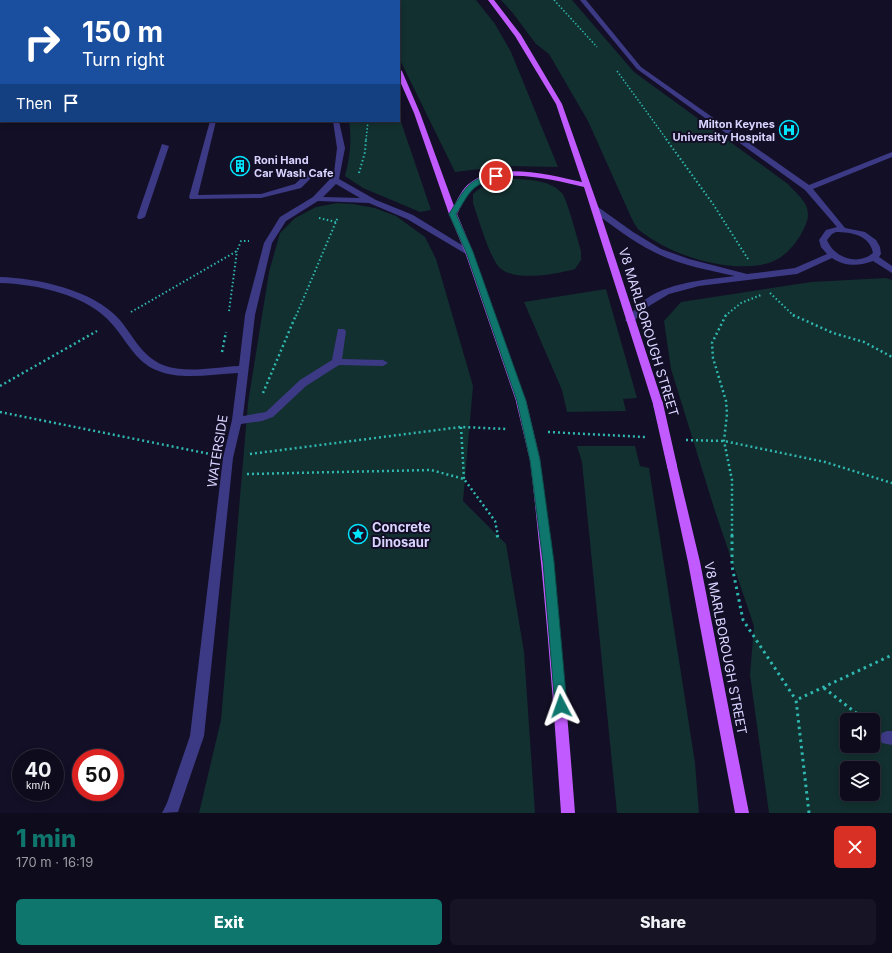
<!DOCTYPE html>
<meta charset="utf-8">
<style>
body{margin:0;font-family:Inter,sans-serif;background:#171425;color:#f1f3f6;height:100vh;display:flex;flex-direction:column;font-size:15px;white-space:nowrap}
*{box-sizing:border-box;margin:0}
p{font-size:13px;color:#9b9ba3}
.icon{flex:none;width:22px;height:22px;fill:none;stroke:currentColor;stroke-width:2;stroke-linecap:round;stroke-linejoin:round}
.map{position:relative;height:813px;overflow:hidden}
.drawer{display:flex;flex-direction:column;background:#0e0b1c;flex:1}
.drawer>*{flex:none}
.guide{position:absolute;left:0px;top:0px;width:400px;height:122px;box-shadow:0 2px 6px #0003,0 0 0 1px #2e2b3b;background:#1a4fa0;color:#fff;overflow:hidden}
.buttons{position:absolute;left:840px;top:713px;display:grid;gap:8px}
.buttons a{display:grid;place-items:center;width:40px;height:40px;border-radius:6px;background:#0e0b1c;box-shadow:0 2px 6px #0003,0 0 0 1px #2e2b3b;font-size:20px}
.speed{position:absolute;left:12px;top:749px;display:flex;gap:8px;font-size:20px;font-weight:700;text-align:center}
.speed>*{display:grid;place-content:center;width:52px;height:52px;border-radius:50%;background:#0e0b1c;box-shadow:0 2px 6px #0003,0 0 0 1px #2e2b3b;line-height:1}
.speed small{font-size:10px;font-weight:400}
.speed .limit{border:6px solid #d22;background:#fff;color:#111}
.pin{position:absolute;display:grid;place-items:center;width:34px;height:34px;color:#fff;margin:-17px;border:2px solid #fff;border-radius:50%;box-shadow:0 1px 4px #0007}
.me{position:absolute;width:44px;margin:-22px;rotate:356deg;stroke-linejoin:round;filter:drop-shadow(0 0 3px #0008)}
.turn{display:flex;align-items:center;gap:14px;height:84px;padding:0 16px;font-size:18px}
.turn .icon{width:52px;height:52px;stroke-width:2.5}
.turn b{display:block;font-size:28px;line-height:34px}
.then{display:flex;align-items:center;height:38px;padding:0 16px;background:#0003;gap:8px;font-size:15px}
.round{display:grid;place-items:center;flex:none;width:42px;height:42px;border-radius:6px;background:#171425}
.overview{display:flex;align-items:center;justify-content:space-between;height:68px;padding:0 16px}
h1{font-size:24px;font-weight:800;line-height:30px;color:#0f766e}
.primary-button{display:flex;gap:8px;margin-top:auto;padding:8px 16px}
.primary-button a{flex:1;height:46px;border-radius:6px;background:#0f766e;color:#fff;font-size:16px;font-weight:800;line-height:46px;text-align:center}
.primary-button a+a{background:#171425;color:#f1f3f6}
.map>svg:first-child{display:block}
</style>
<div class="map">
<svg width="892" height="813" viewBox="0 0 892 813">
<rect width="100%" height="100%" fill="#130f26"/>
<g fill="#12302f" fill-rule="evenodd">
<path d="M372,0h104l19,24 16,28 47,115 -54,-1 -49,6 -56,-114v-57z"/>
<path d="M501,0h71l62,72 154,112c5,6 17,16 19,24 3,11 -2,19 -7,28 -8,13 -20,25 -35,28 -39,9 -95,-9 -126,-34 -3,-3 -6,-9 -8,-13l-43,-96 -39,-67 -13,-10 -24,-32z"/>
<path d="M399,116l32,94 -11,2 -57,-24 -18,-12c5,-19 7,-36 4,-55h50z"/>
<path d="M518,179c15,1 33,2 44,14 5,6 16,48 19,58v9l-6,9c-18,5 -60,13 -75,-1 -10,-9 -22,-51 -27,-65v-9c14,-13 27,-15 45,-15z"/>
<path d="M337,203l16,1 22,4 21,8 29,21 11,22 37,127 -10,115 43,43 18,108 11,161h-336l22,-93 27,-317 21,-131 11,-39 15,-15 21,-11z"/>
<path d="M886,278l6,2v533h-123l-19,-138 4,-49 -39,-115 -44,-142 -7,-48 17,-19 130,-20zM847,720h26v26h-26zM847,768h26v26h-26z"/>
<path d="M606,289l31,109 -14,1 3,12 -59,1 -5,-22 -38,-88z"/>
<path d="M577,446h58l5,20 9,2 46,295 4,50h-82l-35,-351z"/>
</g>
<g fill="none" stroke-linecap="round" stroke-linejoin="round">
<g stroke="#2fb8b0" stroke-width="1.5" stroke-dasharray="1.5 2" stroke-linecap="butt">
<path d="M554,0l43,47"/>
<path d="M0,10l1,-4"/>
<path d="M617,71l50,69"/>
<path d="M366,140l2,-19"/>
</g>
<g stroke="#2fb8b0" stroke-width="2" stroke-dasharray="1.5 2.5" stroke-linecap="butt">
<path d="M666,139l47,65 35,55"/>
<path d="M359,173l6,-21 1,-13"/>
<path d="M319,218l17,4"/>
<path d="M770,293l24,23"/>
<path d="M229,311l8,-60"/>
<path d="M131,312l106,-61 4,-10h8"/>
<path d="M296,316l42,-99"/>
<path d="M725,316l16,-13 20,-8"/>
</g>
<g stroke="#2fb8b0" stroke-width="2.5" stroke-dasharray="2 3" stroke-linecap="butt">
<path d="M726,315l-14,28 1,15 13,43 1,13 -3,27 8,39v56"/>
<path d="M793,315l40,18 31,9 28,15"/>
<path d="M222,352l4,-20"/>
<path d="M0,386l97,-55"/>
<path d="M263,393l33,-78"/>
<path d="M0,412l210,42"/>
<path d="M461,427l3,52"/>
<path d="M548,432l97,5"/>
<path d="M686,440l38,1 101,21 67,21"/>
<path d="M250,454l211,-27 46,2"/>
<path d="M247,474l184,-4 33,9 31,42 3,15"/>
</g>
<g stroke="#2fb8b0" stroke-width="3" stroke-dasharray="2.5 4" stroke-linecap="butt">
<path d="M497,535l1,3"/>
<path d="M732,535v31l11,54 53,80"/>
<path d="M824,688l41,32"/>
<path d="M809,813l-13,-113 96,-45"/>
</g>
<g fill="#3d3a85" fill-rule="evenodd">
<rect x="51" y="0" width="6" height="1"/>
<path d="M270,0h6l1,1h-6z"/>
<path d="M580,0h6l55,67 168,118 83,-33v5l-79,32 32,39 20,4 11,8 4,7 1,7 -2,3 13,9v7l-19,-12c-13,5 -28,6 -41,-3l-35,16 -98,12 -30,8 -20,12 -16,16h-6l-2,-2 2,-2c5,-5 10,-11 15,-16 25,-20 62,-22 93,-26 -27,-6 -56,-11 -81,-24 -22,-11 -42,-27 -62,-41v-4h6l35,25 28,17 28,10 58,15 48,-6 32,-14 -6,-7 -2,-7 7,-10 11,-3 -32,-37 -168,-121zM836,232c15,0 34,3 37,21 -15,13 -39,5 -46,-13l5,-6z"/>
<path d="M210,121h6l-18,74 63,-1 34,-10 13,-12 26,1 3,-25 -4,-27h6l6,27 -6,31 37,21 37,15 60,37 -4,3 -3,-1 -59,-35 -38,-16 -51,-2 -32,20 -14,22 -17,72 -12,101 23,-4 34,-32 32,-20 6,-31h6l2,2 -4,28 41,1 5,3 -5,3 -44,-1 -33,21 -33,31 -11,4 -21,3 -8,34 -29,278 -26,76 -16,1 5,-10 23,-67 33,-278 9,-38 6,-47c-26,1 -57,8 -82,-3 -21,-9 -29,-29 -44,-46 -24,-29 -76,-40 -112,-41v-6c37,1 93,13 119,42 14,16 22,37 44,46 23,9 52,2 76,1l6,-51 19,-72 16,-26 33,-20 19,-20 -19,-1 -12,12 -40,10 -71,1 -1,-2zM336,184l24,14 -37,-1z"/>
<path d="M162,144l7,2 -24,71 -4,2h-3l-1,-2z"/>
<path d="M887,731h5v14l-10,-2 -2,-5 2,-5z"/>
</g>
<g fill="#c25bff" fill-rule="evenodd">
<path d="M363,0h6l1,1h-6z"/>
<path d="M488,0h6l27,35 41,69 37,105 64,195 -1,3h-8l-1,-3 -69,-217c-29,-7 -83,-21 -109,-1 -8,6 -13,19 -18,28l16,38 53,149 -5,4 -5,-4 -51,-149 -16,-38 -35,-101 -15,-34v-10l3,2 18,42 34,93c4,-8 9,-18 16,-23 26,-22 82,-8 112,-1l-26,-78 -41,-68z"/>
<path d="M535,456l4,1 1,3c16,117 26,235 35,353h-14c-8,-118 -17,-235 -31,-353l1,-3z"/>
<path d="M672,462l4,1 1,3 23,96 49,251h-14l-47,-251 -21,-96 1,-3z"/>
</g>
<g stroke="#c25bff" stroke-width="10">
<path d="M521,401l14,59"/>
<path d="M658,404l14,62"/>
</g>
</g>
<path fill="#0f766e" stroke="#0a4d48" d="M496,174l3,1v3c-28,6 -28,13 -43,36l17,38 53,149 14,59 14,102 13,144 -2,4 -4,2 -5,-2 -1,-4 -12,-144 -13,-102 -13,-59 -51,-149 -17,-38c15,-23 18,-36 47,-40z"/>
<defs>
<symbol id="hospital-ring" viewBox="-11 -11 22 22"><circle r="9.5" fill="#130f26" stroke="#00e5ff" stroke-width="1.5"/><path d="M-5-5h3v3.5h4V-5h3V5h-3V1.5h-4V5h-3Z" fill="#00e5ff"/></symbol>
<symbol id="building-ring" viewBox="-11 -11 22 22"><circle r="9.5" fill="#130f26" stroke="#00e5ff" stroke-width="1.5"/><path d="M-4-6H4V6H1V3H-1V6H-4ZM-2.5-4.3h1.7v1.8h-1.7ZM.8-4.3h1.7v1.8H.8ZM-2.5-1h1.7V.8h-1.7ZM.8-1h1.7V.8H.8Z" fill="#00e5ff"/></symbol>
<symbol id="sight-ring" viewBox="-11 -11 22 22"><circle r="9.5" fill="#130f26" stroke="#00e5ff" stroke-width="1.5"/><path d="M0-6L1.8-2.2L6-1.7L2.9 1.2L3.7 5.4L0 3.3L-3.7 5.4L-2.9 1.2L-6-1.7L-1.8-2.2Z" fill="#00e5ff"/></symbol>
</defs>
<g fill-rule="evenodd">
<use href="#hospital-ring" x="778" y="119" width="22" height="22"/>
<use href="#building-ring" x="229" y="155" width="22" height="22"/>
<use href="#sight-ring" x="347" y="523" width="22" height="22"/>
</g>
<g text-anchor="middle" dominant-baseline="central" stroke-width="4" stroke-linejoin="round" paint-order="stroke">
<g font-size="11" font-weight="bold" fill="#d9d4ff" stroke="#130f26" text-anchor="end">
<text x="775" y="124">Milton Keynes<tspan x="775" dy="13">University Hospital</tspan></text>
<text x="254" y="160" text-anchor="start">Roni Hand<tspan x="254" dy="13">Car Wash Cafe</tspan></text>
</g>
<g font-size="13" fill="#d9d4ff" stroke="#130f26">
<text transform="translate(649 332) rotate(73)">V8 MARLBOROUGH STREET</text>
<text transform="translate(217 451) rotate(-81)">WATERSIDE</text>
<text transform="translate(726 648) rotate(79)">V8 MARLBOROUGH STREET</text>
</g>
<g font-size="13" font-weight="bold" fill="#d9d4ff" stroke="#130f26" text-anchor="start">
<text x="372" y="527">Concrete<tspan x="372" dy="15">Dinosaur</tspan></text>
</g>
</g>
</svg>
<div class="buttons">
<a><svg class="icon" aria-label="sound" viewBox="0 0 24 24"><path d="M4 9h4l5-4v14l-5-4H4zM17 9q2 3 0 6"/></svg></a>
<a><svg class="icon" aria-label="layers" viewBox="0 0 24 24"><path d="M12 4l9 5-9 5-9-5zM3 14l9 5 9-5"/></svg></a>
</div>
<div class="speed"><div>40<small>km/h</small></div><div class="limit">50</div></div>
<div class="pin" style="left:496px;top:176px;background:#d93025"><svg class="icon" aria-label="arrive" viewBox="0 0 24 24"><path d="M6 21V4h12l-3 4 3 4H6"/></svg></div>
<svg class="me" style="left:561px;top:706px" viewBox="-20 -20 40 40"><path d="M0-17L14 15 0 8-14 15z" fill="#0f766e" stroke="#fff" stroke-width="4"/></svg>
<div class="guide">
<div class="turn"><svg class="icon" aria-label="right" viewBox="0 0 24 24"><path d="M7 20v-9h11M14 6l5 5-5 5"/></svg><div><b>150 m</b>Turn right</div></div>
<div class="then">Then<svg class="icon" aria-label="arrive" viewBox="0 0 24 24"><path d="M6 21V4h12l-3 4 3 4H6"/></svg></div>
</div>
</div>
<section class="drawer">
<div class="overview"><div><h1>1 min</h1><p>170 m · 16:19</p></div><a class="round" style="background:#d93025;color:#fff"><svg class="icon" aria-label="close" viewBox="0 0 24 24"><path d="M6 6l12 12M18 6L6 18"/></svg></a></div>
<div class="primary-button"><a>Exit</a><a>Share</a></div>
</section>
